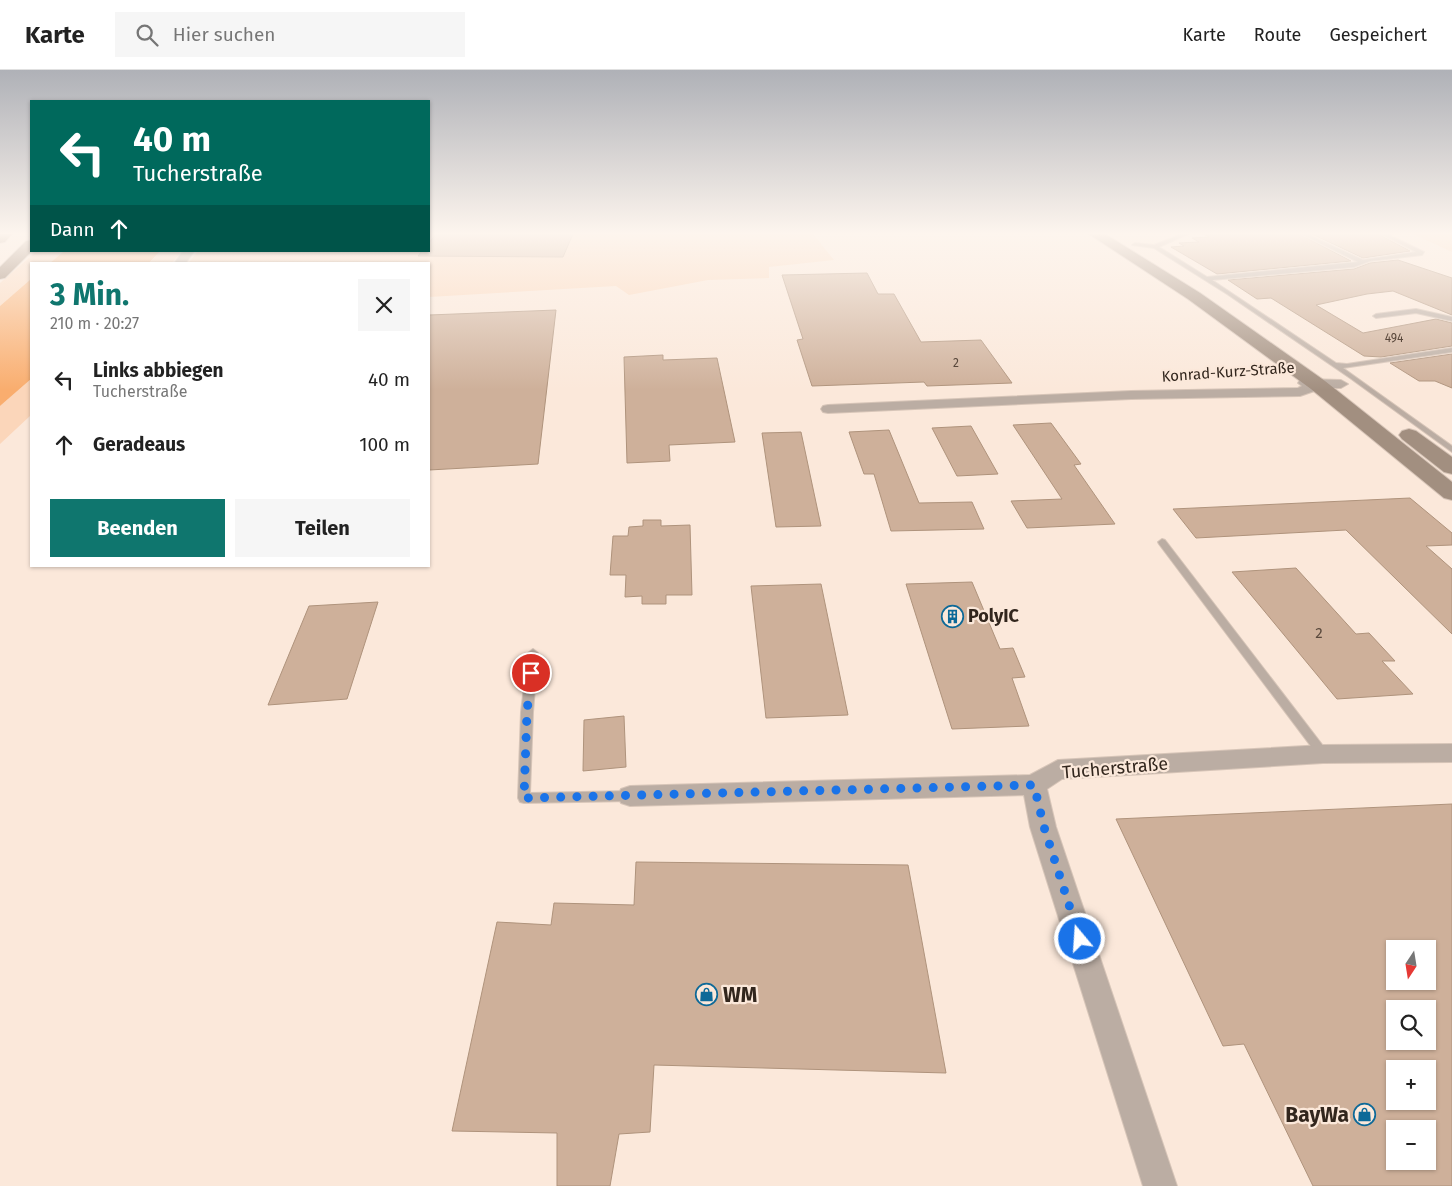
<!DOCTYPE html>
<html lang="de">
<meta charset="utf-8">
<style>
body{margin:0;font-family:"Fira Sans",sans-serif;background:#f6f6f6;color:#222;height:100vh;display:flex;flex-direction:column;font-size:19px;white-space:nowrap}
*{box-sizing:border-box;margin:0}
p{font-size:16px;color:#767676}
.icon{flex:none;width:28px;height:28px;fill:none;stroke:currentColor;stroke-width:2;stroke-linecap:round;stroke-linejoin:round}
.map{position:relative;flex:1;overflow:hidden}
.sheet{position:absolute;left:30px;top:192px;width:400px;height:305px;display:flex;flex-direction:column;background:#fff;border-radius:0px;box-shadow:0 1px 4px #0004}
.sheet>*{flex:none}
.top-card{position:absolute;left:30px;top:30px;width:400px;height:152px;border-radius:0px;box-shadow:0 1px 4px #0004;background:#00695c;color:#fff;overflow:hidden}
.needle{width:32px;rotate:192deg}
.tools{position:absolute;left:1386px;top:870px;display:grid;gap:10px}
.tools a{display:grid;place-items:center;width:50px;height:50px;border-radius:0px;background:#fff;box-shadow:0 1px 4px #0004;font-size:25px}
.pin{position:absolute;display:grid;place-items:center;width:42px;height:42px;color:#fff;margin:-21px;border:2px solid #fff;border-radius:50%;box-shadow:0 1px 5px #0007}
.me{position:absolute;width:55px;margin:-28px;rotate:342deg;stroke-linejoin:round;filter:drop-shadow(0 0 4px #0008)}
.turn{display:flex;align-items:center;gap:18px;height:105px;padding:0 20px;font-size:22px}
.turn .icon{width:65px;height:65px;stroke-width:2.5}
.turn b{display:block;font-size:35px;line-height:42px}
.then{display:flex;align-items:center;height:48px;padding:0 20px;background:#0003;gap:10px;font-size:19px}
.round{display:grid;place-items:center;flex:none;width:52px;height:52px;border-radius:0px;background:#f6f6f6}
.overview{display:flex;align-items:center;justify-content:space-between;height:85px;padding:0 20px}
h1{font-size:30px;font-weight:700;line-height:38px;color:#0f766e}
.cta{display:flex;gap:10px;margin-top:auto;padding:10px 20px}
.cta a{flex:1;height:58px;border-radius:0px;background:#0f766e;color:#fff;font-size:20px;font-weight:700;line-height:58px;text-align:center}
.cta a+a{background:#f6f6f6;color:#222}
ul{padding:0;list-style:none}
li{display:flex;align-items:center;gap:15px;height:65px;padding:0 20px}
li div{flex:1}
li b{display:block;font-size:19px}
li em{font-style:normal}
header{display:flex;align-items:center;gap:30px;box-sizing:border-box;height:70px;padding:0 25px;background:#fff;border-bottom:1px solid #e0e0e0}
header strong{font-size:24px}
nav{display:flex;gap:28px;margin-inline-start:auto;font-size:18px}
.search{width:350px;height:45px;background:#f6f6f6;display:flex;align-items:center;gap:12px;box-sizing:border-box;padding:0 18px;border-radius:0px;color:#767676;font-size:19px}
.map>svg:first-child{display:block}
</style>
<header>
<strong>Karte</strong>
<div class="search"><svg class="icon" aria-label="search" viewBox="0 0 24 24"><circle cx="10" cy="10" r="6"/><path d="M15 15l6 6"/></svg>Hier suchen</div>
<nav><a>Karte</a><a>Route</a><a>Gespeichert</a></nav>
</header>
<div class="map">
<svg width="1452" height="1116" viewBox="0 0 1452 1116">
<rect width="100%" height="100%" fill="#fbe8da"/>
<g fill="#fbd6ba">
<path d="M429,164h384l21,26 -65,7v11l-61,2 -79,15 -13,-9 -187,11v-33h-241l10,-13h231z"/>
<path d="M1413,164h39v18z"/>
<path d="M37,181h27l-15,13h-18v15l-31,27v-23z"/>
<path d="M160,181h22l-11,13h-22z"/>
<path d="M31,309v36l-31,29v-38z"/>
</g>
<g fill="#f9ad6e">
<path d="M64,181h96l-12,13h-99z"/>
<path d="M31,209v100l-31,27v-100z"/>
</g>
<g fill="#ceb09a" stroke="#af937c" fill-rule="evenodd">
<path d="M436,164h137l-10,23 -145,-1 4,-5h7v-8z"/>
<path d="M1204,164h95l52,27 -134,13 -46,-27 13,-1 -5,-3 20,-1 -7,-4 17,-1z"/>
<path d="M1312,164h66l32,17 -47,7z"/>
<path d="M1398,190l54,18v37l-59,-24 -26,3 -51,11 47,28 73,-14 16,4v23l-71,11 -17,-1 -93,-58 -14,1 -29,-19 126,-11 16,-6z"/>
<path d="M867,203l11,21h16l27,48 60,-2 31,43 -85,3 -3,-4 -112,4 -15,-46 6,-1 -21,-64z"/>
<path d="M556,240l-18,154 -109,6v-155z"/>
<path d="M1452,284v34l-17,-7h-16l-29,-18z"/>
<path d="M663,285v5l54,-2 18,84 -66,3 1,16 -43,2 -3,-106z"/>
<path d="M1051,353l30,41 -7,1 41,59 -88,4 -16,-27 51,-2 -49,-74z"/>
<path d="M971,356l27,48 -41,2 -25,-48z"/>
<path d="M889,360l30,73 53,-1 12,27 -93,2 -17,-57h-10l-15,-42z"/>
<path d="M801,362l20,94 -45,1 -14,-94z"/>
<path d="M1410,428l42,35v12l-26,1 26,23v65l-106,-104 -150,8 -23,-29z"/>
<path d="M643,450h18v6l29,-1 2,70h-26v9h-24v-8l-17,1 1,-22h-16l3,-39h15l1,-9 14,-1z"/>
<path d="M1296,498l60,66 13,-1 26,28h-13l31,33 -76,5 -105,-127z"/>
<path d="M972,512l28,67 13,-1 12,29 -13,1 17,48 -77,3 -46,-145z"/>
<path d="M821,514l27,131 -82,3 -15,-132z"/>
<path d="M378,532l-31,97 -79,6 41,-99z"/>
<path d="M624,646l2,51 -43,4 1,-51z"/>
<path d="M1452,734v382h-139l-69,-142 -21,2 -107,-227zM1395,879h33v32h-33zM1395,939h33v32h-33zM1395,999h33v32h-33zM1395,1059h33v32h-33z"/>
<path d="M636,792l272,3 38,208 -292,-8 -4,67 -31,2 -9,52h-53v-53l-105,-2 45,-209 54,3 3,-22 80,2z"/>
</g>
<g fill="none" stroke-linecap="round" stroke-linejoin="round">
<defs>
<g id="lane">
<path d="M1182,164h6l-29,13 48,30 151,-15 -57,-28h6l56,26 53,-8 -35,-18h6l37,18 -2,3 -52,6 -16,6 -142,13 124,83 11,1 105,-16v4l-109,16 109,78v6l-102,-74 -123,-84 -73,-46 -22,-3 3,-2 19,2z"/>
<path d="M1416,239l36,8v4l-36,-8 -40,5 -3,-2 3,-2z"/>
<path d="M1162,469l3,1 162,211 2,3 -2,3 -4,2 -4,-2 -160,-213 -1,-2z"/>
<path d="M533,579l5,4 -5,59 -3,81 100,-2 4,1 2,4 -2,4 -4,1 -106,2 -4,-1 -2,-4 3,-86 7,-59z"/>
</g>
<g id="street">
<path d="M183,181h11l-9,13h-11z"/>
<path d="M1305,309l36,1 7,4 -7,4h-18l-23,8 -169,3 -303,14 -5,-1 -2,-3 2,-3 5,-1 303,-14 167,-3 4,-2 -4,-3 2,-3z"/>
<path d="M1452,674v18l-129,1 -261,16 -15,10 9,38 121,359h-34l-113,-359 -6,-32 -394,11 -9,-3 -3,-7 3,-7 9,-3 400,-11 28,-15 265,-15z"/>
</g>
<g id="secondary">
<path d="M1089,164h16l95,59 125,88 127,101v18l-8,-2 -133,-109 -123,-90z"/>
<path d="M1409,359l7,2 36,26v17l-8,-2 -42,-33 -3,-4 3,-4z"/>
</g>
<g id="highway">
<path d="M0,164h12l-7,8 -5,1z"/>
<path d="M31,170l1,11 -27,27 -5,1v-12l26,-26z"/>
</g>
</defs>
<use href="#lane" stroke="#d7c5b8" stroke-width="2"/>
<use href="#street" stroke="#d7c5b8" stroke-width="2"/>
<use href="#secondary" stroke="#d7c5b8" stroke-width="2"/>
<use href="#highway" stroke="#d7c5b8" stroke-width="2"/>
<use href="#lane" fill="#bbada3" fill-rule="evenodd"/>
<use href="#street" fill="#bbada3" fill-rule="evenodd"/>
<use href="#secondary" fill="#a28f80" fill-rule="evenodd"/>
<use href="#highway" fill="#816651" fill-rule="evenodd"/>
</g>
<linearGradient id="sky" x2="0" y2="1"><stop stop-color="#afb1b7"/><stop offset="0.51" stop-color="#fdf5ee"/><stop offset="1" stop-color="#fdf5ee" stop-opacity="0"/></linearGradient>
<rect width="1452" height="320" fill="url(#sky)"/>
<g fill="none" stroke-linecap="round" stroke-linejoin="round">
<path stroke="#1a73e8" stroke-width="9" stroke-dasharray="0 16.2" d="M531,603l-4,39 -3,86 510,-13 10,42 36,112"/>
</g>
<defs>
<symbol id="building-ring" viewBox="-11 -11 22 22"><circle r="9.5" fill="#fbe8da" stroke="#0d6998" stroke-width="1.5"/><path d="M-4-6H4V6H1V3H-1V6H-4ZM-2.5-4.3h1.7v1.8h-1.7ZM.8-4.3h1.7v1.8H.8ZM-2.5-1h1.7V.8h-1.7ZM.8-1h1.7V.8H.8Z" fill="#0d6998"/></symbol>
<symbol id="shop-ring" viewBox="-11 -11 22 22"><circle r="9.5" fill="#fbe8da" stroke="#0d6998" stroke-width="1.5"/><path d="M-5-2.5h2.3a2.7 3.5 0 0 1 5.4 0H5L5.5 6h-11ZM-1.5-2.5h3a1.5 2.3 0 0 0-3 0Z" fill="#0d6998"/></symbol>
</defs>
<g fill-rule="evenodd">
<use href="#building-ring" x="940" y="534" width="25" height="25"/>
<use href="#shop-ring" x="694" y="912" width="25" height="25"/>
<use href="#shop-ring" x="1352" y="1032" width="25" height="25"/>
</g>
<g text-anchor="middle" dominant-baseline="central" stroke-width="4.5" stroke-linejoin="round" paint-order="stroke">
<g font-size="12" fill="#59483c">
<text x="1394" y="268">494</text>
<text x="956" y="293">2</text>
</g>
<g font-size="15" fill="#32261d" stroke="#fbe8da">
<text transform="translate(1228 302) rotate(-4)">Konrad-Kurz-Straße</text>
</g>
<g font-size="15" fill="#59483c">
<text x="1319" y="563">2</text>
</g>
<g font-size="18" font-weight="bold" fill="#32261d" stroke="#fbe8da" text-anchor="start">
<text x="968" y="546">PolyIC</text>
</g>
<g font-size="18" fill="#32261d" stroke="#fbe8da">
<text transform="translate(1115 698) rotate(-5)">Tucherstraße</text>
</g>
<g font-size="21" font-weight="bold" fill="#32261d" stroke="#fbe8da" text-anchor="start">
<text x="723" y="925">WM</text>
<text x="1349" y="1045" text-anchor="end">BayWa</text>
</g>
</g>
</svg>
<div class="tools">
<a><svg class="needle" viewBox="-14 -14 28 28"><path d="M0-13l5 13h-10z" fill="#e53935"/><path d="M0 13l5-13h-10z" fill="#767676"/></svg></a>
<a><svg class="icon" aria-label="search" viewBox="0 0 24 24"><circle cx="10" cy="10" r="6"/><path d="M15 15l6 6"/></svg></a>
<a>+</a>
<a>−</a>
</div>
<div class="pin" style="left:531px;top:603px;background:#d93025"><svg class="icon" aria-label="arrive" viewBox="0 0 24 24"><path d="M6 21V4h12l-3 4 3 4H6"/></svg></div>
<svg class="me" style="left:1080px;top:869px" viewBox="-20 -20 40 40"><circle r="17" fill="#1a73e8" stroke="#fff" stroke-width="3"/><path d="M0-11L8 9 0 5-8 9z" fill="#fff"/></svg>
<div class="top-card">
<div class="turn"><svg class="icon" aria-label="left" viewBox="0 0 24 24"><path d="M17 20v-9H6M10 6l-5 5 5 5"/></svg><div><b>40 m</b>Tucherstraße</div></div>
<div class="then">Dann<svg class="icon" aria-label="ahead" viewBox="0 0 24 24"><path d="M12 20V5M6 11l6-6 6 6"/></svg></div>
</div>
<section class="sheet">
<div class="overview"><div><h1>3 Min.</h1><p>210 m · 20:27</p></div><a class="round"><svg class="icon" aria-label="close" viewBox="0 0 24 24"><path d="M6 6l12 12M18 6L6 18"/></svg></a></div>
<ul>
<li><svg class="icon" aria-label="left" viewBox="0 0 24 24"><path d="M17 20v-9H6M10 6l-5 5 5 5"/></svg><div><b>Links abbiegen</b><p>Tucherstraße</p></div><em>40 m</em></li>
<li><svg class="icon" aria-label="ahead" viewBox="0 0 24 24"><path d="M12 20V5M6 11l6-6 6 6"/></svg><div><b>Geradeaus</b></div><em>100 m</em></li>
</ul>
<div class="cta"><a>Beenden</a><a>Teilen</a></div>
</section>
</div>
